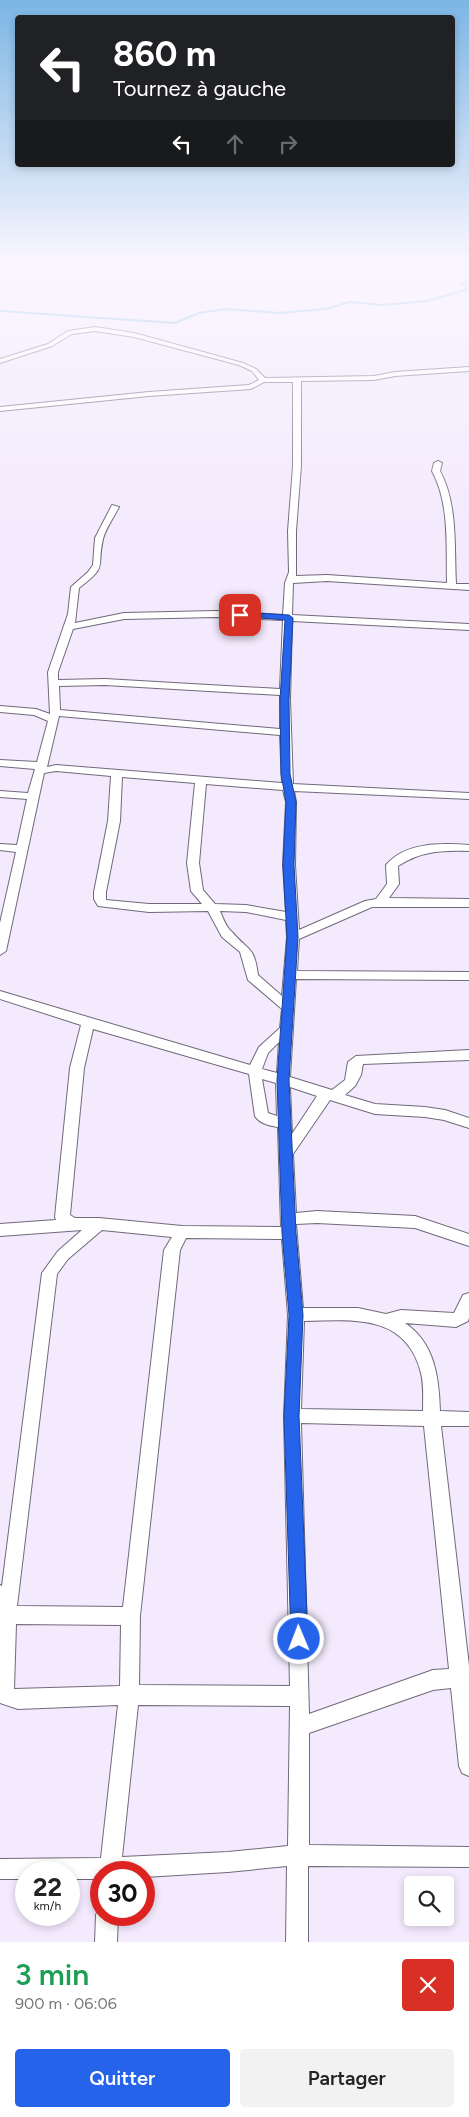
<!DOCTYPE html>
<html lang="fr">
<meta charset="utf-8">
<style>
body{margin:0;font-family:Figtree,sans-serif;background:#f2f2f2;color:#222;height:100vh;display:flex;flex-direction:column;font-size:19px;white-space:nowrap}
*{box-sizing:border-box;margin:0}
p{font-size:16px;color:#767676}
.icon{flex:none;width:28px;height:28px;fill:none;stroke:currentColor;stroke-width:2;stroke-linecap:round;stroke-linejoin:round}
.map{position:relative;height:1942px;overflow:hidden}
.drawer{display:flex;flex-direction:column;background:#fff;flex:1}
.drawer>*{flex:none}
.top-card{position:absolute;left:15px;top:15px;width:440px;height:152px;border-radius:5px;box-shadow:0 2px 8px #0003;background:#202124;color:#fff;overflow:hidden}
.fabs{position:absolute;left:404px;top:1876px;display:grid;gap:10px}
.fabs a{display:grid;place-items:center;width:50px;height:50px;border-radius:5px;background:#fff;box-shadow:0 2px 8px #0003;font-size:25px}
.speed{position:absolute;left:15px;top:1861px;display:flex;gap:10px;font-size:25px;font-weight:700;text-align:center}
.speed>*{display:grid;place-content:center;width:65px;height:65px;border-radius:50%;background:#fff;box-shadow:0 2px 8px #0003;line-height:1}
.speed small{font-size:12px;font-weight:400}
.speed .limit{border:8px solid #d22;background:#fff;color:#111}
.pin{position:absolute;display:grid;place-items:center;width:42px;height:42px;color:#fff;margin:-21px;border-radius:10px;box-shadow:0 2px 8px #0006}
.me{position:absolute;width:55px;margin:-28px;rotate:359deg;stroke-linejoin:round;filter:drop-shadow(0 0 4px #0008)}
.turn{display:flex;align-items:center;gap:18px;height:105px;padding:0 15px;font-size:22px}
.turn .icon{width:65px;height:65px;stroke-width:2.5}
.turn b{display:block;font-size:35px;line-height:42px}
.lanes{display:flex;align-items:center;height:48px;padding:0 15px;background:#0003;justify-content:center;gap:25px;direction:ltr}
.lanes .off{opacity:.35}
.round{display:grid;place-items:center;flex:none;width:52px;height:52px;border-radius:5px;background:#f2f2f2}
.overview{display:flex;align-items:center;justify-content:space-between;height:85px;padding:0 15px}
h1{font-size:30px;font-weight:600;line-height:38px;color:#1e9e55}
.action{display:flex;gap:10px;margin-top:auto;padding:10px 15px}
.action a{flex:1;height:58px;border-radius:5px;background:#2563eb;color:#fff;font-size:20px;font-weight:600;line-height:58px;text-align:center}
.action a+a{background:#f2f2f2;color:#222}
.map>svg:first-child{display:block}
</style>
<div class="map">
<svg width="469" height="1942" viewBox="0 0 469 1942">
<rect width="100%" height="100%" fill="#f3eafd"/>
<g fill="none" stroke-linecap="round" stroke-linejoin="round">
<path stroke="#78b9e0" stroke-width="2" d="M0,311l175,12 24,-10 27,-4 53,4 46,-4 25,-7 32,3 45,-4 41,-12 -7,-6 8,-2"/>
<defs>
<g id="minor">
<path d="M95,327l39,6 109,30 13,6 9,9 109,-2 21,-4 74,-5v4l-74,5 -21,4 -73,1v85l-5,65v45l31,-1 120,8c-1,-36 3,-79 -15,-112l2,-8 4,-2 4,2 -2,8c18,33 14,76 16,113h13v6l-142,-9 -34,2 -1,32 177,9v6l-177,-9 -2,79 3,84 176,9v6l-175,-8 2,11 -1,63 4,65 66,-29 11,-2 11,-15 -1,-19c19,-23 56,-22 83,-20v6c-27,-1 -48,0 -71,15l1,18 -10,14 80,1v8h-97l-73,32 -2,32 172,1v8l-173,-1 -6,98 42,13 13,-10 3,-18 8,-6 113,-6v10l-106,4 -2,11 -6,11 -10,9 30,9 50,3 20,3 24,8v10l-25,-8 -19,-3 -50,-3 -45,-14 -37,54 3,59 21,-2 98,5 54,18v12l-54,-18 -98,-5 -21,1 7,84h55l28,6 15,-4 53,3 9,-18 6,-2v25l-1,3 -12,6 -51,-4c30,20 34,55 35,88l29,1v14h-28l28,240v110l-7,-3 -3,-7 -8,-78 -18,2 -124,43v112l160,2v20l-161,-1v76h-22l1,-76 -59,6 -84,5v-5h-43v7h-32v-7h-43v7h-26v-20l101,-1 17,-153 -100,4 -18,-6v-118l2,1 40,-313 16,-22 24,-21 -82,6v-12l56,-4 -1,-3 15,-149 11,-43 -81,-26v-8l250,74 9,-18 21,-19 2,-19 -34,-29 -8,-28 -18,-15 -14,-26 -59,1 -51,-6 -4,-7v-7l14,-71 3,-45 -55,-5 -12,2 -38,178 -6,4v-32l16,-71 -16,-2v-6l17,1 10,-46 -27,-2v-6l28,2 7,-24 -35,-3v-6l37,2 11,-41 -14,-6 -34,-3v-6l36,3 14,5 -2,-42 20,-58 3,-27 17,-15 5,-7 2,-27 17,-33 7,2c-5,10 -13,21 -16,32 -7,30 6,26 -24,49l-4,35 49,-10 92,-2 67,4 2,-32 4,-11 -1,-41 5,-65v-84h-29l-13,7 -102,7 -149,15v-4l149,-15 100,-7 10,-5 -7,-9 -13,-6 -105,-28 -39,-6 -23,3 -20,12 -52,17v-4l48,-15 20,-13zM216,617l67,3 -3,69 -175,-10 -47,1v-8l15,-43 51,-10zM105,685l175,10v34l-220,-19 -1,-24zM59,716l221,19 2,48 -226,-18 -9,2zM122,777l73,6 -8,80 4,28 11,13h-53l-43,-4v-8l14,-71zM206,784l77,6 3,12 -3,63 3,47 -40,-7 -31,-1 -12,-14 -4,-27zM220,911l26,1 40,8 1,17 -5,59 -24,-21c-4,-30 -9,-23 -26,-43 -6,-5 -9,-14 -12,-21zM93,1029l156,45 6,42c4,7 15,10 23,11l3,100 -99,-1 -83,-8h-24l-5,-3 14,-147zM279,1042l-2,31 -15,-4 6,-16zM262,1079l14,4 1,33 -9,-3zM290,1087l27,9 -25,38zM102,1230l70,7 -8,13 -41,357 -106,-1 40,-332 11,-15zM186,1238l96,1 6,76 -4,101 6,270 -151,-1 1,-69 40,-366zM304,1321c48,-1 102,-8 117,52 3,12 2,25 2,38l-122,-2zM301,1423l123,3 25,243 -16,1 -124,44zM16,1624l105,1 -1,61 -106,3zM138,1705l152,1 -2,140 -60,6 -106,5z"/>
<path d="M99,1907h2v8h17l-1,27h-22l1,-27z"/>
</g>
</defs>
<use href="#minor" stroke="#71697a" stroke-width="2"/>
<use href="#minor" fill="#fff" fill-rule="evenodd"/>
</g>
<linearGradient id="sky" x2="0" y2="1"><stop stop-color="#7bb6e5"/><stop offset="0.49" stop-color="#faf6fe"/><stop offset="1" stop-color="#faf6fe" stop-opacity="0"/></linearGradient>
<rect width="469" height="534" fill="url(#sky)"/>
<path fill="#2563eb" stroke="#184099" d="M240,612l49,3 4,3 -4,82 1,74 6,28 -2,63 4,72 -9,143 7,153 7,82 -4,101 9,223 -3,6 -6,3 -6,-3 -2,-6 -7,-223 5,-101 -7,-82 -5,-153 10,-143 -4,-72 3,-63 -5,-28 -1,-74 5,-80 -48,-4 -1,-1z"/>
</svg>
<div class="fabs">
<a><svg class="icon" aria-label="search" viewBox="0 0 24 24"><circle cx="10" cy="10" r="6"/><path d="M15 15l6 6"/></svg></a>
</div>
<div class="speed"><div>22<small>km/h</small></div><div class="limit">30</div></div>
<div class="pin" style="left:240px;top:615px;background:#d93025"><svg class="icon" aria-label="arrive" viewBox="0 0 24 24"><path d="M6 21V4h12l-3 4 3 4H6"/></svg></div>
<svg class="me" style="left:299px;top:1639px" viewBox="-20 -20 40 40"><circle r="17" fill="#2563eb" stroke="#fff" stroke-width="3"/><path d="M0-11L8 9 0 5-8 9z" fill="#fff"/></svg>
<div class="top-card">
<div class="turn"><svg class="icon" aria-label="left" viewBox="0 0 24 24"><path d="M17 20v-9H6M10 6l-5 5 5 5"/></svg><div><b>860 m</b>Tournez à gauche</div></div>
<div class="lanes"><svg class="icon" aria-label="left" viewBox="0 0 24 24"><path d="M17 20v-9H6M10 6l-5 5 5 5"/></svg><svg class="icon off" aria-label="ahead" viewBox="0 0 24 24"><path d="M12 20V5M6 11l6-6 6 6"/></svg><svg class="icon off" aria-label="right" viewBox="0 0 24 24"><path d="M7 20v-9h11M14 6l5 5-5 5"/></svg></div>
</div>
</div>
<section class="drawer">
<div class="overview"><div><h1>3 min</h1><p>900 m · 06:06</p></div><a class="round" style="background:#d93025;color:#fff"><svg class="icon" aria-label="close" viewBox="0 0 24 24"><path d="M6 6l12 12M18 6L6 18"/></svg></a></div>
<div class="action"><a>Quitter</a><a>Partager</a></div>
</section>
